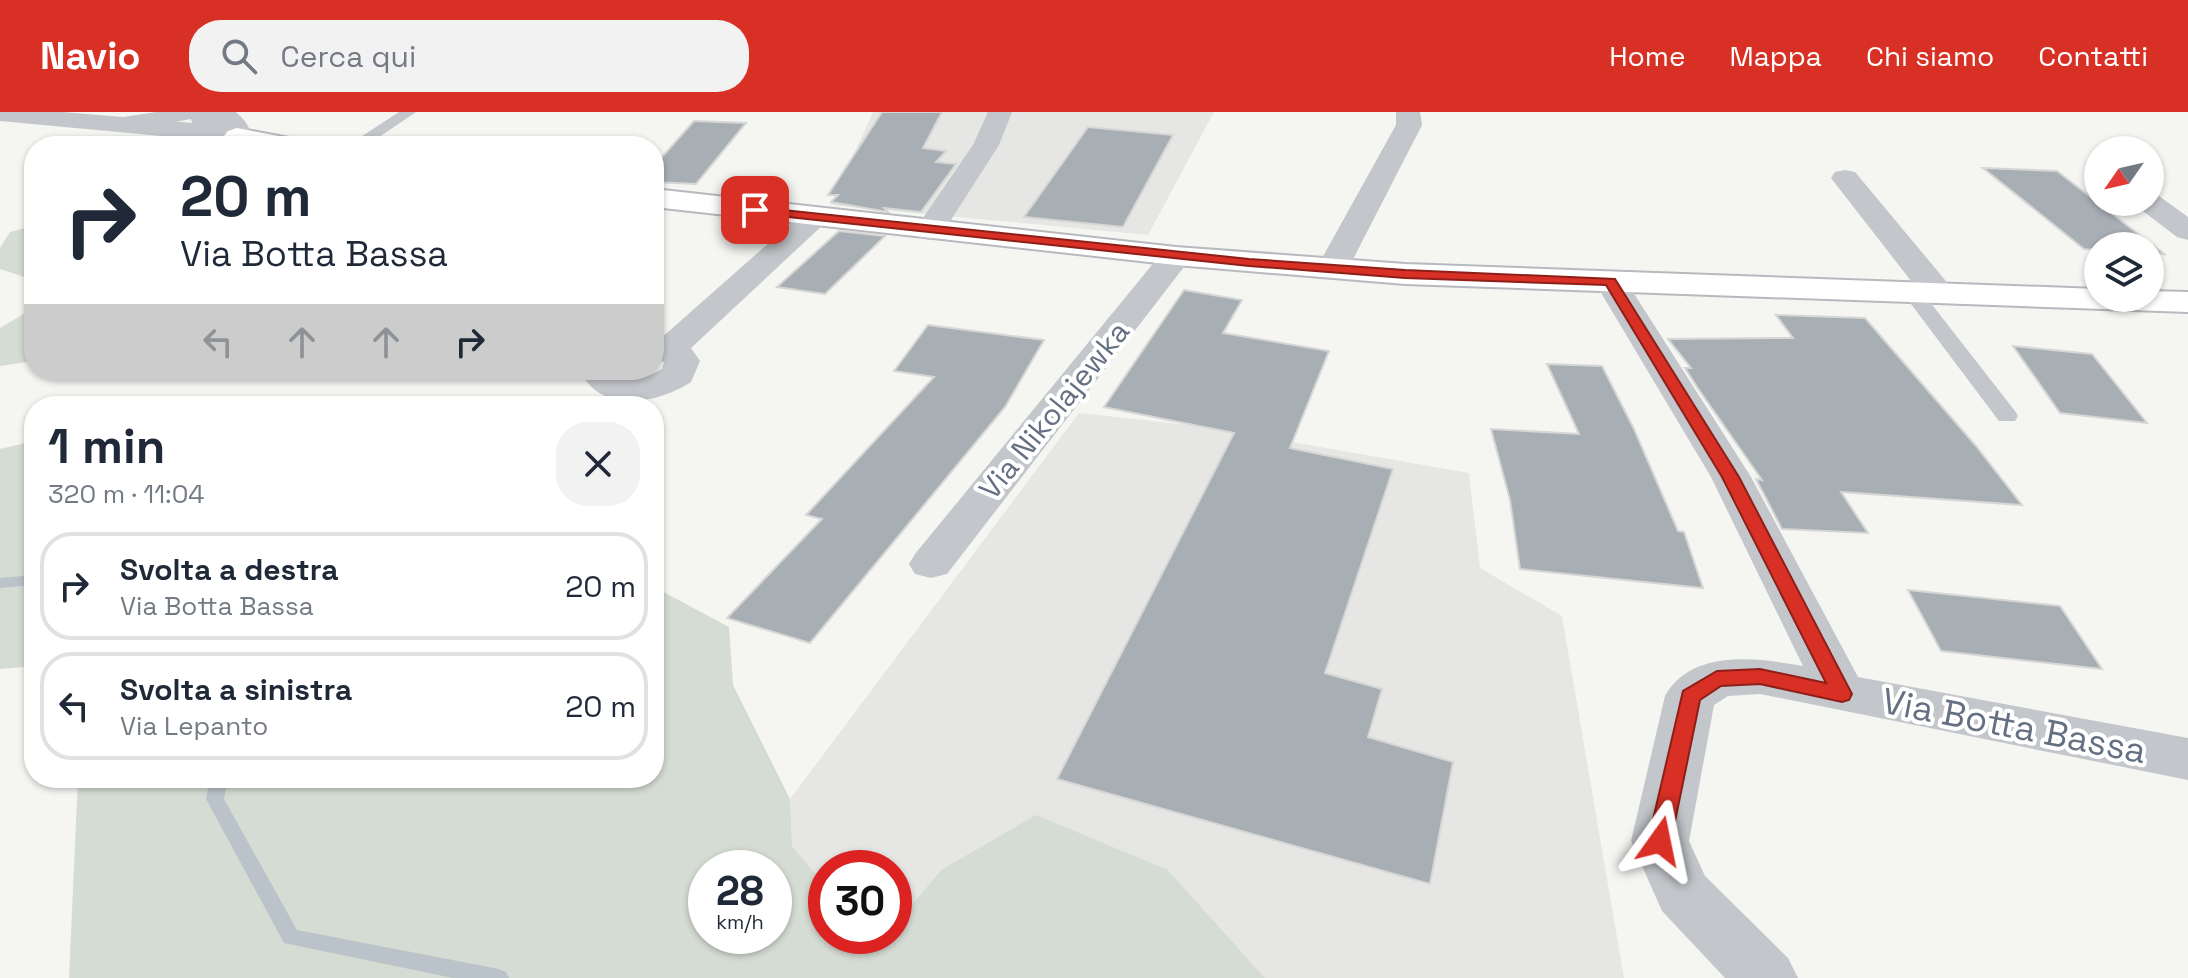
<!DOCTYPE html>
<html lang="it">
<meta charset="utf-8">
<style>
body{margin:0;font-family:"Space Grotesk",sans-serif;background:#f2f2f3;color:#1f2937;height:100vh;display:flex;flex-direction:column;font-size:30px;white-space:nowrap}
*{box-sizing:border-box;margin:0}
p{font-size:26px;color:#747a83}
.icon{flex:none;width:44px;height:44px;fill:none;stroke:currentColor;stroke-width:2;stroke-linecap:round;stroke-linejoin:round}
.map{position:relative;flex:1;overflow:hidden}
.sheet{position:absolute;left:24px;top:284px;width:640px;height:392px;display:flex;flex-direction:column;background:#fff;border-radius:32px;box-shadow:0 2px 6px #0004}
.sheet>*{flex:none}
.guide{position:absolute;left:24px;top:24px;width:640px;height:244px;border-radius:32px;box-shadow:0 2px 6px #0004;background:#fff;color:#1f2937;overflow:hidden}
.needle{width:52px;rotate:236deg}
.buttons{position:absolute;left:2084px;top:24px;display:grid;gap:16px}
.buttons a{display:grid;place-items:center;width:80px;height:80px;border-radius:50%;background:#fff;box-shadow:0 2px 6px #0004;font-size:40px}
.speed{position:absolute;left:688px;top:738px;display:flex;gap:16px;font-size:40px;font-weight:700;text-align:center}
.speed>*{display:grid;place-content:center;width:104px;height:104px;border-radius:50%;background:#fff;box-shadow:0 2px 6px #0004;line-height:1}
.speed small{font-size:20px;font-weight:400}
.speed .limit{border:12px solid #d22;background:#fff;color:#111}
.pin{position:absolute;display:grid;place-items:center;width:68px;height:68px;color:#fff;margin:-34px;border-radius:16px;box-shadow:0 4px 12px #0006}
.me{position:absolute;width:88px;margin:-44px;rotate:12deg;stroke-linejoin:round;filter:drop-shadow(0 0 6px #0008)}
.turn{display:flex;align-items:center;gap:28px;height:168px;padding:0 24px;font-size:36px}
.turn .icon{width:104px;height:104px;stroke-width:2.5}
.turn b{display:block;font-size:56px;line-height:68px}
.lanes{display:flex;align-items:center;height:76px;padding:0 24px;background:#0003;justify-content:center;gap:40px;direction:ltr}
.lanes .off{opacity:.35}
.round{display:grid;place-items:center;flex:none;width:84px;height:84px;border-radius:32px;background:#f2f2f3}
.headline{display:flex;align-items:center;justify-content:space-between;height:136px;padding:0 24px}
h1{font-size:48px;font-weight:800;line-height:60px}
ul{padding:0;list-style:none}
li{display:flex;align-items:center;gap:24px;height:108px;margin:0 16px 12px;padding:0 8px;border:4px solid #e0e1e3;border-radius:32px}
li div{flex:1}
li b{display:block;font-size:30px}
li em{font-style:normal}
header{display:flex;align-items:center;gap:48px;box-sizing:border-box;height:112px;padding:0 40px;background:#d93025;color:#fff}
header strong{font-size:38px}
nav{display:flex;gap:44px;margin-inline-start:auto;font-size:28px}
.search{width:560px;height:72px;background:#f2f2f3;display:flex;align-items:center;gap:20px;box-sizing:border-box;padding:0 28px;border-radius:32px;color:#747a83;font-size:30px}
.map>svg:first-child{display:block}
</style>
<header>
<strong>Navio</strong>
<div class="search"><svg class="icon" aria-label="search" viewBox="0 0 24 24"><circle cx="10" cy="10" r="6"/><path d="M15 15l6 6"/></svg>Cerca qui</div>
<nav><a>Home</a><a>Mappa</a><a>Chi siamo</a><a>Contatti</a></nav>
</header>
<div class="map">
<svg width="2188" height="866" viewBox="0 0 2188 866">
<rect width="100%" height="100%" fill="#f5f5f2"/>
<g fill="#e6e6e5">
<path d="M873,0h341l-66,123 -317,-30z"/>
<path d="M1079,301l120,13 270,47 11,95 82,48 62,362h-359l-97,-108h-227l-47,56v-58h-68v18l-34,-40 -2,-47z"/>
</g>
<g fill="#d5dcd3" fill-rule="evenodd">
<path d="M34,114v60l-7,-8 -27,-9v-21l10,-16z"/>
<path d="M34,196v53l-34,5v-38z"/>
<path d="M34,329v225l-34,3v-220z"/>
<path d="M654,475l75,40 4,58 57,114 2,47 34,40v50h43l8,9 8,-9h9v-10l47,-56 95,-55 132,55 97,108h-1196l9,-200h576zM706,756h68v68h-68z"/>
</g>
<g fill="none" stroke-linecap="round" stroke-linejoin="round">
<g fill="#bac3c9" fill-rule="evenodd">
<path d="M34,463v10l-34,3v-10z"/>
<path d="M210,666h18l-4,21 73,131 202,39 7,3 3,6h-56l-169,-35 -78,-144z"/>
</g>
</g>
<g fill="#a7aeb4" stroke="#d6d7d5" stroke-width="2">
<path d="M882,0h60l-19,36 23,3 -10,11 20,2 -35,48 -37,-4 4,4 -57,-10 7,-7h-10z"/>
<path d="M694,9l52,2 -50,61 -42,-2v-16z"/>
<path d="M1088,15l85,8 -50,92 -99,-10z"/>
<path d="M1983,56l74,3 107,83 -14,-1v-7h-52v4l-14,-1z"/>
<path d="M839,119l46,5 -60,58 -48,-7z"/>
<path d="M1184,178l58,10 -19,33 106,18 -39,97 103,21 -68,204 57,16 -14,48 85,25 -23,122 -373,-105 177,-346 -130,-26z"/>
<path d="M1776,203l89,3 111,128 46,59 -181,-13 27,41 -86,-4 -26,-50 6,1 -65,-93 -12,-19h6l-23,-29 125,-1z"/>
<path d="M928,213l116,15 -39,67 -195,236 -83,-25 95,-99 -16,-4 128,-138 -40,-6z"/>
<path d="M2013,234l79,8 55,69 -87,-10z"/>
<path d="M1547,252l55,2 32,63 44,102 6,1 19,56 -183,-19 -10,-69 -19,-71 88,5z"/>
<path d="M1908,478l152,16 42,63 -161,-18z"/>
</g>
<g fill="none" stroke-linecap="round" stroke-linejoin="round">
<defs>
<g id="secondary">
<path d="M237,16l62,12 4,6h-54l-21,-5 -4,-5 4,-5z"/>
<path d="M654,77l522,58 229,17 693,25v9h52v-7l38,1v20l-783,-28 -229,-19 -522,-58z"/>
</g>
</defs>
<use href="#secondary" stroke="#b6b9be" stroke-width="4"/>
<g fill="#c3c6ca" fill-rule="evenodd">
<path d="M399,0h17l-50,34h-19z"/>
<path d="M1912,174l7,2 96,123 3,5 -3,5h-16l-97,-129z"/>
</g>
<g fill="#c3c6ca" fill-rule="evenodd">
<path d="M0,0h63l142,12 9,3 4,5 -4,5 -9,3 -205,-19z"/>
<path d="M988,0h24l-13,33 -59,92 -11,3 -11,-3 -4,-6 59,-86z"/>
<path d="M1396,0h24l2,13 -74,144 -5,7 -11,3 -11,-3 -5,-7 80,-144z"/>
<path d="M1845,58l10,2 95,114 4,7 -4,7 -12,3 -12,-3 -95,-122 4,-6z"/>
<path d="M2150,82l9,2 29,21v23l-11,-3 -38,-29 -4,-6h15z"/>
<path d="M815,96l10,3 5,6 -5,6 -134,125 9,13 -9,21c-31,20 -83,32 -107,-4l1,-8h36v5c13,8 28,1 41,-6l2,-7 -10,-2v-20h5l146,-129z"/>
<path d="M1176,135l11,2 5,7 -5,7 -240,311 -16,4 -16,-4 -6,-10 6,-10 250,-305z"/>
<path d="M1610,159l11,3 5,7 125,196 107,200 330,61v42l-428,-86 -32,2 -14,9 -25,136 16,35 83,82 10,20h-73l-63,-67 -31,-70 34,-145c27,-48 93,-38 138,-30l-92,-189 -117,-196 5,-7z"/>
</g>
<path fill="#c3c6ca" fill-rule="evenodd" d="M156,0h80c9,9 19,17 10,29l-9,3 -41,-7 -5,-18 -65,12 -9,-3 -4,-5 4,-5z"/>
<use href="#secondary" fill="#fff" fill-rule="evenodd"/>
</g>
<path fill="#d93025" stroke="#8d1f18" stroke-width="2" d="M755,95l494,52 156,11 210,9 124,198 113,217 -3,6 -7,2 -82,-18 -39,2 -21,14 -29,141 -3,7 -8,3 -9,-3 -3,-7 35,-150 34,-20 43,-2 66,14 -104,-206 -116,-192 -201,-7 -156,-12 -499,-53 -1,-3z"/>
<g text-anchor="middle" dominant-baseline="central" stroke-width="8" stroke-linejoin="round" paint-order="stroke">
<g font-size="30" fill="#657182" stroke="#fff">
<text transform="translate(1054 298) rotate(-51)">Via Nikolajewka</text>
</g>
<g font-size="36" fill="#657182" stroke="#fff">
<text transform="translate(2014 614) rotate(11)">Via Botta Bassa</text>
</g>
</g>
</svg>
<div class="buttons">
<a><svg class="needle" viewBox="-14 -14 28 28"><path d="M0-13l5 13h-10z" fill="#e53935"/><path d="M0 13l5-13h-10z" fill="#747a83"/></svg></a>
<a><svg class="icon" aria-label="layers" viewBox="0 0 24 24"><path d="M12 4l9 5-9 5-9-5zM3 14l9 5 9-5"/></svg></a>
</div>
<div class="speed"><div>28<small>km/h</small></div><div class="limit">30</div></div>
<div class="pin" style="left:755px;top:98px;background:#d93025"><svg class="icon" aria-label="arrive" viewBox="0 0 24 24"><path d="M6 21V4h12l-3 4 3 4H6"/></svg></div>
<svg class="me" style="left:1660px;top:729px" viewBox="-20 -20 40 40"><path d="M0-17L14 15 0 8-14 15z" fill="#d93025" stroke="#fff" stroke-width="4"/></svg>
<div class="guide">
<div class="turn"><svg class="icon" aria-label="right" viewBox="0 0 24 24"><path d="M7 20v-9h11M14 6l5 5-5 5"/></svg><div><b>20 m</b>Via Botta Bassa</div></div>
<div class="lanes"><svg class="icon off" aria-label="left" viewBox="0 0 24 24"><path d="M17 20v-9H6M10 6l-5 5 5 5"/></svg><svg class="icon off" aria-label="ahead" viewBox="0 0 24 24"><path d="M12 20V5M6 11l6-6 6 6"/></svg><svg class="icon off" aria-label="ahead" viewBox="0 0 24 24"><path d="M12 20V5M6 11l6-6 6 6"/></svg><svg class="icon" aria-label="right" viewBox="0 0 24 24"><path d="M7 20v-9h11M14 6l5 5-5 5"/></svg></div>
</div>
<section class="sheet">
<div class="headline"><div><h1>1 min</h1><p>320 m · 11:04</p></div><a class="round"><svg class="icon" aria-label="close" viewBox="0 0 24 24"><path d="M6 6l12 12M18 6L6 18"/></svg></a></div>
<ul>
<li><svg class="icon" aria-label="right" viewBox="0 0 24 24"><path d="M7 20v-9h11M14 6l5 5-5 5"/></svg><div><b>Svolta a destra</b><p>Via Botta Bassa</p></div><em>20 m</em></li>
<li><svg class="icon" aria-label="left" viewBox="0 0 24 24"><path d="M17 20v-9H6M10 6l-5 5 5 5"/></svg><div><b>Svolta a sinistra</b><p>Via Lepanto</p></div><em>20 m</em></li>
</ul>
</section>
</div>
